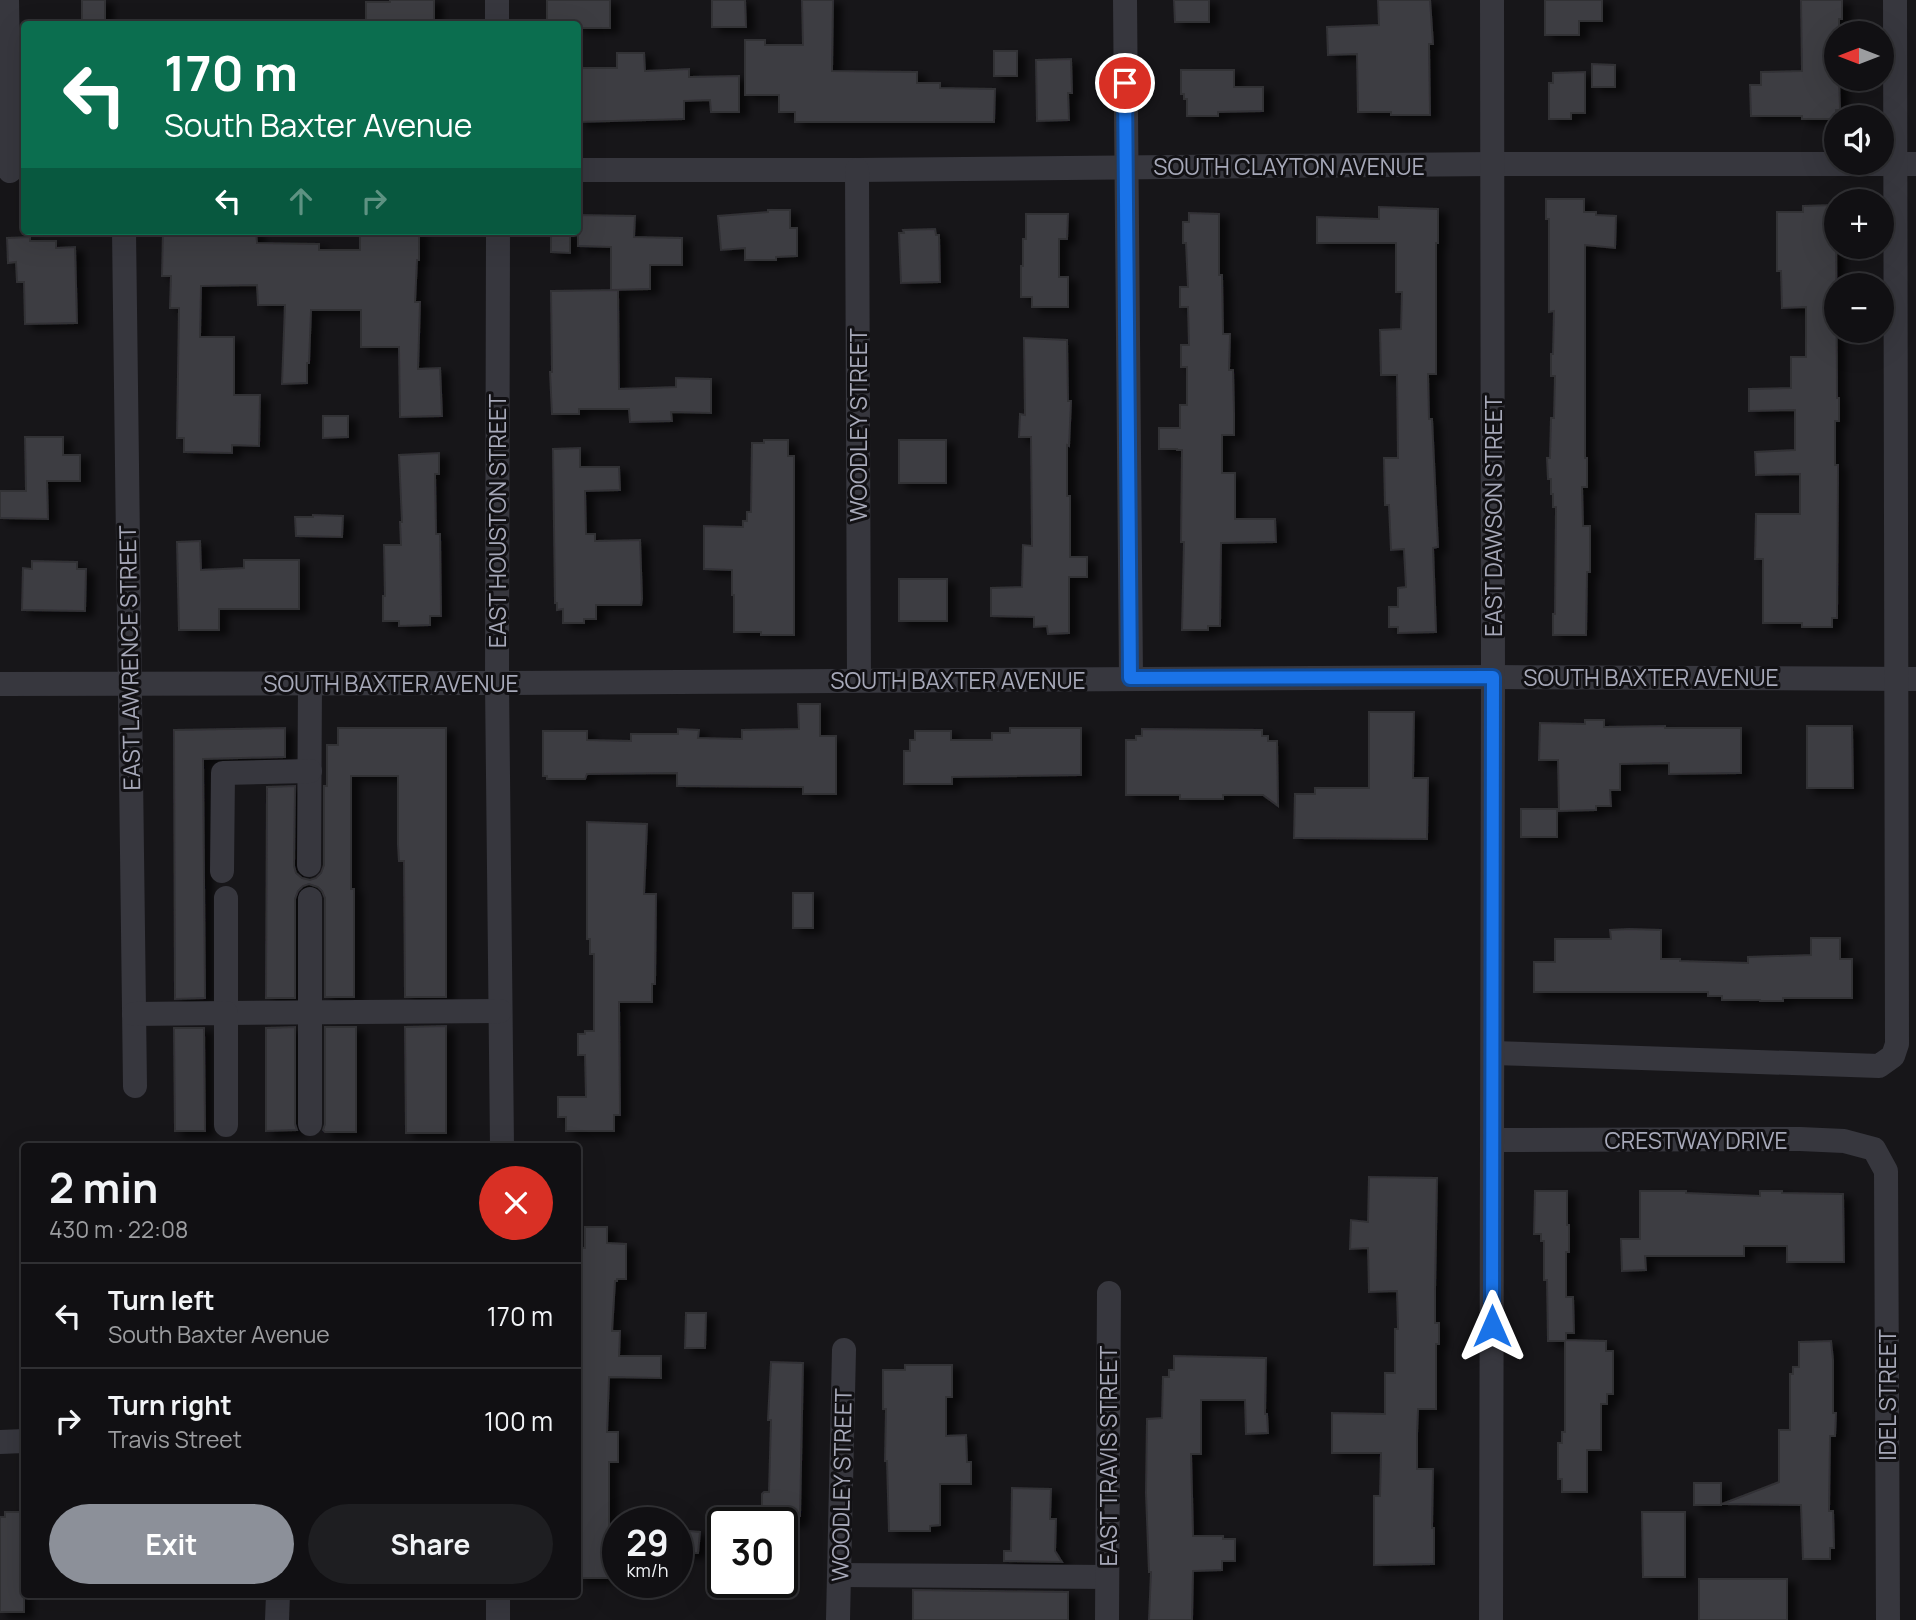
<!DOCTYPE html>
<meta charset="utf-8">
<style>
body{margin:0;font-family:Manrope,sans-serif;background:#1e1e21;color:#f1f3f6;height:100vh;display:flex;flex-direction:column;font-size:26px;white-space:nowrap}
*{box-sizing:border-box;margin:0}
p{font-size:23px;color:#9c9da0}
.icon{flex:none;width:38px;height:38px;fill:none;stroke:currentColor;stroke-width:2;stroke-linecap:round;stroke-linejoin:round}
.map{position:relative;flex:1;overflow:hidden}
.drawer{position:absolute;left:21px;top:1143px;width:560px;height:455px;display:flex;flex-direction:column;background:#111013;border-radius:7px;box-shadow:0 7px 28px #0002,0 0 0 2px #303033}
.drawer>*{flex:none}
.top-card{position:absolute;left:21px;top:21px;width:560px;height:214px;border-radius:7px;box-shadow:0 7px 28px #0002,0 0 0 2px #303033;background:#0b6e4f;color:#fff;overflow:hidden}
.needle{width:46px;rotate:270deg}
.buttons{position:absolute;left:1824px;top:21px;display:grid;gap:14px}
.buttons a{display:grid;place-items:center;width:70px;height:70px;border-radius:50%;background:#111013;box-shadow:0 7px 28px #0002,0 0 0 2px #303033;font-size:35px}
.speed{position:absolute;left:602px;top:1507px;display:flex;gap:14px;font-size:35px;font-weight:700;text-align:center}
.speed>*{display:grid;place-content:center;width:91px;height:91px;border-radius:50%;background:#111013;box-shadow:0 7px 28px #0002,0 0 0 2px #303033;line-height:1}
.speed small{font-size:18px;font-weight:400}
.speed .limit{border:4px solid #111;border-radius:10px;background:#fff;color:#111}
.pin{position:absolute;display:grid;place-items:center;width:60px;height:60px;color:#fff;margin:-30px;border:4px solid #fff;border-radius:50%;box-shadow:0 2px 7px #0007}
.me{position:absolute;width:77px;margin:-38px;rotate:0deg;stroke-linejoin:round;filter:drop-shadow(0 0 5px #0008)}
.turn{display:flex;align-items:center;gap:24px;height:147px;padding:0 28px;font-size:32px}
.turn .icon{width:91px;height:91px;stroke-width:2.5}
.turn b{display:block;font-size:49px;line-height:60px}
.lanes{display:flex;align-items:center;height:66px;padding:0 28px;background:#0003;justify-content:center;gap:35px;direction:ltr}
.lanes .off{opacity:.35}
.round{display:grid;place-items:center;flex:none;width:74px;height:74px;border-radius:37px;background:#1e1e21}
.headline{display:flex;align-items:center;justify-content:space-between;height:119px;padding:0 28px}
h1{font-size:42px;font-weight:700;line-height:52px}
.cta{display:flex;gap:14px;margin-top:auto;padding:14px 28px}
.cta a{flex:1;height:80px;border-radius:42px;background:#8c9099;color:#fff;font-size:28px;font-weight:700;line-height:80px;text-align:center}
.cta a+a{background:#1e1e21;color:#f1f3f6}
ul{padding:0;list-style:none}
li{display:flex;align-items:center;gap:21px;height:105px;padding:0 28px;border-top:2px solid #303033}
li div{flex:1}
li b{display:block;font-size:26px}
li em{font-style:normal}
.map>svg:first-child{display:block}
</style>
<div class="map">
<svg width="1916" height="1620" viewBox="0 0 1916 1620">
<defs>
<filter id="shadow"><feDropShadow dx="8" dy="4.5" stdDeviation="3.5" flood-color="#0009"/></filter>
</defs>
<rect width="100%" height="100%" fill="#171619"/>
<g fill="#3e3d43" stroke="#313035" stroke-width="2" filter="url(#shadow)">
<rect x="82" y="0" width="23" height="24"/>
<path d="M390,0h44v24h-68v-22h24z"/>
<path d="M547,0h63v28h-32v-4h-31z"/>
<path d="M712,0h33l1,27h-34z"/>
<path d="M802,0h31l-1,71 85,1v11h23v5l55,1 -1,33h-199v-10h-16v-17h-34v-55h20v5h38z"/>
<path d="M1174,0h35v22h-34z"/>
<path d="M1378,0h52l3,44h-4l1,71h-39v-3h-33l-1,-58 -29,1 -1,-28 52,-2z"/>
<path d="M1545,0h57v21h-23v14h-34z"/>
<path d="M1801,0h41v19h-3v14h-3v46h3l1,31h-4v9h-34v-3h-51l-1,-31h11v-13l41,-1z"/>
<rect x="994" y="51" width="23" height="25"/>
<path d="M617,53h27l1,18 44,-2v8l50,-1v36h-28l-1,-12 -26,1v18l-106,3v-54h39z"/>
<path d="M1071,59l1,34h-4l1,27 -32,1 -1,-61z"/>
<path d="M1592,64l23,1v22h-23z"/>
<path d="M1181,70h53v17h29v24l-45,1v4h-31v-17h-3v-5h-3z"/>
<path d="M1585,72v41h-14v6h-22v-36h4v-10z"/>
<path d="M1546,199h38v13h12v3l20,1 -1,32 -30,-3v213h2v29h-5l1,39h7v46h-3l-1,63h-33v-21h2l1,-107h-3v-13h-2v-15h-3l-1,-21h3l1,-40h3l1,-42h-4v-22h2l1,-43 -5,1v-93h-3z"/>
<path d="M1833,205v10h3l1,183h2v23h-4v44h3l-1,153h-5v9h-30v-4h-39v-64h-8l1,-45h44v-40l-44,1 -1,-23 40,-2v-40l-46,1v-22l42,-1v-31h15v-50l-24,1 -1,-37h-4v-59h26v-6z"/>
<path d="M1379,207l59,2v34h-2v131h-8l1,45h3l6,128 -5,1 3,84 -38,1v-6h-9v-20h9v-19l8,-1 -2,-38 -13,1 -2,-45h-4l-1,-47h14l-1,-83h-16l-1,-45 21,-1 1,-37h-6v-49h-79v-26l62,2z"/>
<path d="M768,210h22v18h7v28l-21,1v3h-31v-12l-24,2 -3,-34 50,-4z"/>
<path d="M1189,213l30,1v61h3l1,59h7l-1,36h4l1,43v22h-12v38h13v46h40l1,23 -55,1 -1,83h-12v4h-26l2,-88h-3l1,-92h-5v-1h-18v-21h21v-23h7v-38h-6v-22h8l-1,-38h-8v-20h8l-2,-44h-3v-21h6z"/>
<path d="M1026,214h42l-1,25h-8v38h9v30h-36v-10h-11v-31h2v-27h3z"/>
<path d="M578,215l57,1 -1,21 48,1v27h-32v24l-39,1v-43l-33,-1z"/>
<path d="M935,229l1,6h3l1,47 -39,1 -2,-50h5l-1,-3z"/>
<path d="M163,231h93l1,12 62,1v6h41v-19h59v29h-2l-2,42h5l-2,67 22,-1 2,48 -42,1 -1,-70h-38v-37h-50l-2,53h-2v20l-25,1 3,-79h-27l-1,-20 -56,1 -1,51h34v58h26l-1,51 -27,-1v8l-48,-1v-14h-7l2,-130h-9l1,-32h-9z"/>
<path d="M551,231h19v22l-19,-1z"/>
<path d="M30,237v4h26v7l19,-1 2,76 -52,1 -1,-42h-7l-1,-20 -8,1 -1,-25z"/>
<path d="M618,290l1,99 57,-2v-9l35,1v34l-40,-1 1,9 -42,1 -1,-13h-50v5h-27l-2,-42h2l-1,-81z"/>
<path d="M1024,338l43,2 1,61h3l-2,45 -2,-1v51h3v61h17v20h-18v56l-21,1 -1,-8 -13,1v-10l-43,-1v-28l31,-1 1,-42 9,1 -1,-109h-12l1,-23 5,1z"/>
<path d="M323,416h25v21l-25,1z"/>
<path d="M25,437h38v18h17v26h-33l1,38 -48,-1v-27h26z"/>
<path d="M764,440h24v16h6v179h-33v-3h-27v-37h-2v-25l-28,-1v-43l39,1v-6h4v-9h4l1,-69h12z"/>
<rect x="899" y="440" width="47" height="43"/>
<path d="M580,448v19h39l1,23 -35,1 1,43h9v7l45,-1 2,59 -1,6h-45v14h-12v4h-21v-14l-6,1v-7h-2l-2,-154z"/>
<path d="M439,453v21h-4l1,60h4l1,82h-11v9l-31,1v-5h-16v-25h2l-1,-51h17l-1,-23h2l-3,-67z"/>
<path d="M313,515l30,1 -1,21 -46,-1 -1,-19h18z"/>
<path d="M200,541l1,29 43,-2v-8h55v49h-80v21h-40l-2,-88z"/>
<path d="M32,561l45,1v7h9l-1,42 -63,-1 1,-42 9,1z"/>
<rect x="899" y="579" width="48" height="42"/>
<path d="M798,704h22v32h16v58h-33v-7l-126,-1v-13l-90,1 -2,5h-38v-3h-4v-45h44v9l44,1v-7h47v-5l21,1 -1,8 44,1v-9l57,-1z"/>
<path d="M1369,712h45l-1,66h15l-1,61 -133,-1 1,-44h20v-6h54z"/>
<path d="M1585,720h19v7l61,-1v2h76v45l-72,1v-11l-49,1v26h-10l1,16h-15v4l-37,1 -1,-51h-19l1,-37 45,1z"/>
<path d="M1807,726h45l1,62h-46z"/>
<path d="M285,728v29l-82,2 2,239 -30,1 -1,-269z"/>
<path d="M338,728h108v269h-41l-1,-136h-5l-1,-16v-69h-47v113h3v108h-29v-99l-3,-7 -4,-4 -9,-3 -6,2 -5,5 -3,8v99h-29l1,-211 28,-1 -1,80 2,7 6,5 8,2 6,-2 5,-5 3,-8v-79h3v-41h11z"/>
<path d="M1010,728h71v47l-129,2v7h-48v-33h6v-11h5v-9h36v9h41v-7h18z"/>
<path d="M1142,729l120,1v6h6v5h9l1,65 -15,-11h-40v4h-43v-4h-54v-55h10v-4h6z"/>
<rect x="1521" y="809" width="36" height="28"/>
<path d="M587,822l60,2 -3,70h12l-1,90h-3v18h-33l1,113h-6v16h-48v-14h-8v-20h28l-1,-42h-7v-21h7v-3h9v-77h-4v-15h-3z"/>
<rect x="793" y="893" width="20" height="35"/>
<path d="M1629,929l32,1v29h19v2l68,2v-6l63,-2v-17h29v21h12v39h-69v3h-23v-1h-38v-4h-14v-4h-174v-30h21v-23h56l-1,-9z"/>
<path d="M446,1026v107h-40l-1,-106z"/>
<path d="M295,1027v97l2,6 -31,1v-103z"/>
<path d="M325,1027h31v105h-31l-2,-2 2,-6z"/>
<path d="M174,1028h30l1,103h-30z"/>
<path d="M1369,1177l68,1 -2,113v32h4v21h-3v65h-18l-1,25v35h16l-1,59h2v36l-60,1v-69h6l1,-43h-49v-40l53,1v-41h10v-44h3l-1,-38 -28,1 -1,-44 -18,1 1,-29 17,2z"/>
<path d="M1535,1191h32v34h2v27h-3v45h7l1,36h-8v7l40,1v10h7v43h-6v10h-6v46h-14v42h-25v-13h-4v-36h4v-11h3v-91h-17l-1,-61h-3v-39h-3v-7h-7z"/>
<path d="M1640,1191h46v2l74,3v-5h22v2l61,1 1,68h-57v-16h-43v10h-99l1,14 -24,1 -1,-32h19z"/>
<path d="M585,1227h22v16l19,1v35h-9v2h-2l-3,50h8l-1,25h42v22l-52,-1 -2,55h11v30h-9v92h9v24h-40v-330h7z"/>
<path d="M686,1313h20l-1,35h-20z"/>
<path d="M1831,1341l2,19v53h3l-1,23h-5l-1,75h4l1,37h-4v11h-27l-2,-54 -79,-1 57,-22v-52h11v-56h3v-7h6v-25z"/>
<path d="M1174,1356l92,2 -1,56h2l1,19 -22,1 -1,-34h-44v54h-10l2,82h30v3h12v22h-13v9l-29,1 -1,49h-43l2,-48h-2l-3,-79 1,-74 15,-1 1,-41h6v-7h5z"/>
<path d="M771,1362l32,1 -3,153h-2v6h-36v-28l2,-2h5l2,-72h-3z"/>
<path d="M905,1365h47v32h-6v39l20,-1 1,27h4v22h-31v41l-10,1v5h-41l-2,-70h-2l1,-52h-3v-39h22z"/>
<rect x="1694" y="1483" width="27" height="22"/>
<path d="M1012,1488l39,1 -1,30h6l-1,32 7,11 -58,-1v-10h7z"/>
<path d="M5,1512h19v100h-24v-95h5z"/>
<path d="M1642,1512h43v65h-42z"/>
<path d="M677,1530l23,2 -2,21h-21z"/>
<rect x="1699" y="1579" width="88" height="41"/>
<path d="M913,1590l155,2v28h-155z"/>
</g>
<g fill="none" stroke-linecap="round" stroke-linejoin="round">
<g stroke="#37373e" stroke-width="24">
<path d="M7,0l3,171"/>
<path d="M497,0v24"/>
<path d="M1125,0l6,678"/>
<path d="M578,170h279l636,-6h423"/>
<path d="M857,170l2,510"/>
<path d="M124,231l11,855"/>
<path d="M498,231l-1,452 5,463"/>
<path d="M0,684l497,-1 996,-6 423,2"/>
<path d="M309,865l1,-182"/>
<path d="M222,871l1,-98 87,-2"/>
<path d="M226,898v115l274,-2"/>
<path d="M310,899v225"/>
<path d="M134,1014l92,-1v112"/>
<path d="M1493,1053l386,13 14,-10 4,-12 -2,-1044"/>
<path d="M1493,1140l307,-1 44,2 30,8 12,22 2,449"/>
<path d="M0,1442l24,-1"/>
<path d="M839,1575l268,2"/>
<path d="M277,1620l1,-26"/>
<path d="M498,1620v-26"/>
<path d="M838,1620l6,-270"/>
<path d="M1107,1620l2,-327"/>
<path d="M1491,1620l2,-943 -1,-677"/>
</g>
</g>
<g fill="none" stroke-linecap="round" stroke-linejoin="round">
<defs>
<path id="route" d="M1125,83l5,595 363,-1 -1,649"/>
</defs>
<use href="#route" stroke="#114b97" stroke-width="18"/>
<use href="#route" stroke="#1a73e8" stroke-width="12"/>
</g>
<g text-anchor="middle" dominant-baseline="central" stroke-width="6" stroke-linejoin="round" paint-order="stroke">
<g font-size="23" fill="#a7a9b9" stroke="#121114">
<text x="1289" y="166">SOUTH CLAYTON AVENUE</text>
<text transform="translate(858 425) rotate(-90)">WOODLEY STREET</text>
<text transform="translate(1493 516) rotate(-90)">EAST DAWSON STREET</text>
<text transform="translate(497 521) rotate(-90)">EAST HOUSTON STREET</text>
<text transform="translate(129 658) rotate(-91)">EAST LAWRENCE STREET</text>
<text x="1651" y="677">SOUTH BAXTER AVENUE</text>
<text x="958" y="680">SOUTH BAXTER AVENUE</text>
<text x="391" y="683">SOUTH BAXTER AVENUE</text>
<text x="1696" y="1140">CRESTWAY DRIVE</text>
<text transform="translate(1887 1395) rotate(-90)">IDEL STREET</text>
<text transform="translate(1108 1456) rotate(-90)">EAST TRAVIS STREET</text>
<text transform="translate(841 1485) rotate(-89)">WOODLEY STREET</text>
</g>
</g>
</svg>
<div class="buttons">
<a><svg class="needle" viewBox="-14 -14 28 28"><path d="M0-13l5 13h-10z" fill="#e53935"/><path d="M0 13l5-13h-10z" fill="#9c9da0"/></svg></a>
<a><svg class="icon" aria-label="sound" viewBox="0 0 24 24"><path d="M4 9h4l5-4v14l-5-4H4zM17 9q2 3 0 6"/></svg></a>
<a>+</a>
<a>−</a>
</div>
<div class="speed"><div>29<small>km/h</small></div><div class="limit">30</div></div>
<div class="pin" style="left:1125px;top:83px;background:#d93025"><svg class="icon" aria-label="arrive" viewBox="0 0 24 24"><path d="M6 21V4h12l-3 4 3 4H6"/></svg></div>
<svg class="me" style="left:1492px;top:1326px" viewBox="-20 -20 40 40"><path d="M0-17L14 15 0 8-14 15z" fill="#1a73e8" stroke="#fff" stroke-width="4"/></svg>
<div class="top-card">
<div class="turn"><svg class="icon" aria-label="left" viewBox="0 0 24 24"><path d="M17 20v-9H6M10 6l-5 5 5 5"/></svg><div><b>170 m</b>South Baxter Avenue</div></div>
<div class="lanes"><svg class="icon" aria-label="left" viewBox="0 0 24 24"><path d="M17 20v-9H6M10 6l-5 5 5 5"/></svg><svg class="icon off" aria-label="ahead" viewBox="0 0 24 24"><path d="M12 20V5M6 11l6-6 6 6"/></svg><svg class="icon off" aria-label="right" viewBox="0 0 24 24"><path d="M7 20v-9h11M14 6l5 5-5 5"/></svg></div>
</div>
<section class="drawer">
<div class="headline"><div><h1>2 min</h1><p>430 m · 22:08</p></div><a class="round" style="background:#d93025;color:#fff"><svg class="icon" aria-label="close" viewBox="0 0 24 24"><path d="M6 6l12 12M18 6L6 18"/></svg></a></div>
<ul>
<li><svg class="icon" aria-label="left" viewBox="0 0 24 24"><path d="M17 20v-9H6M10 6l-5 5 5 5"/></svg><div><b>Turn left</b><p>South Baxter Avenue</p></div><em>170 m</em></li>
<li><svg class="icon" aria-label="right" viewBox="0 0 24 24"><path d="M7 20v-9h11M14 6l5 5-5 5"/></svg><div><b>Turn right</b><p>Travis Street</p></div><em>100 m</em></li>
</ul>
<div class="cta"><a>Exit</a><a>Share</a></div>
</section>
</div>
